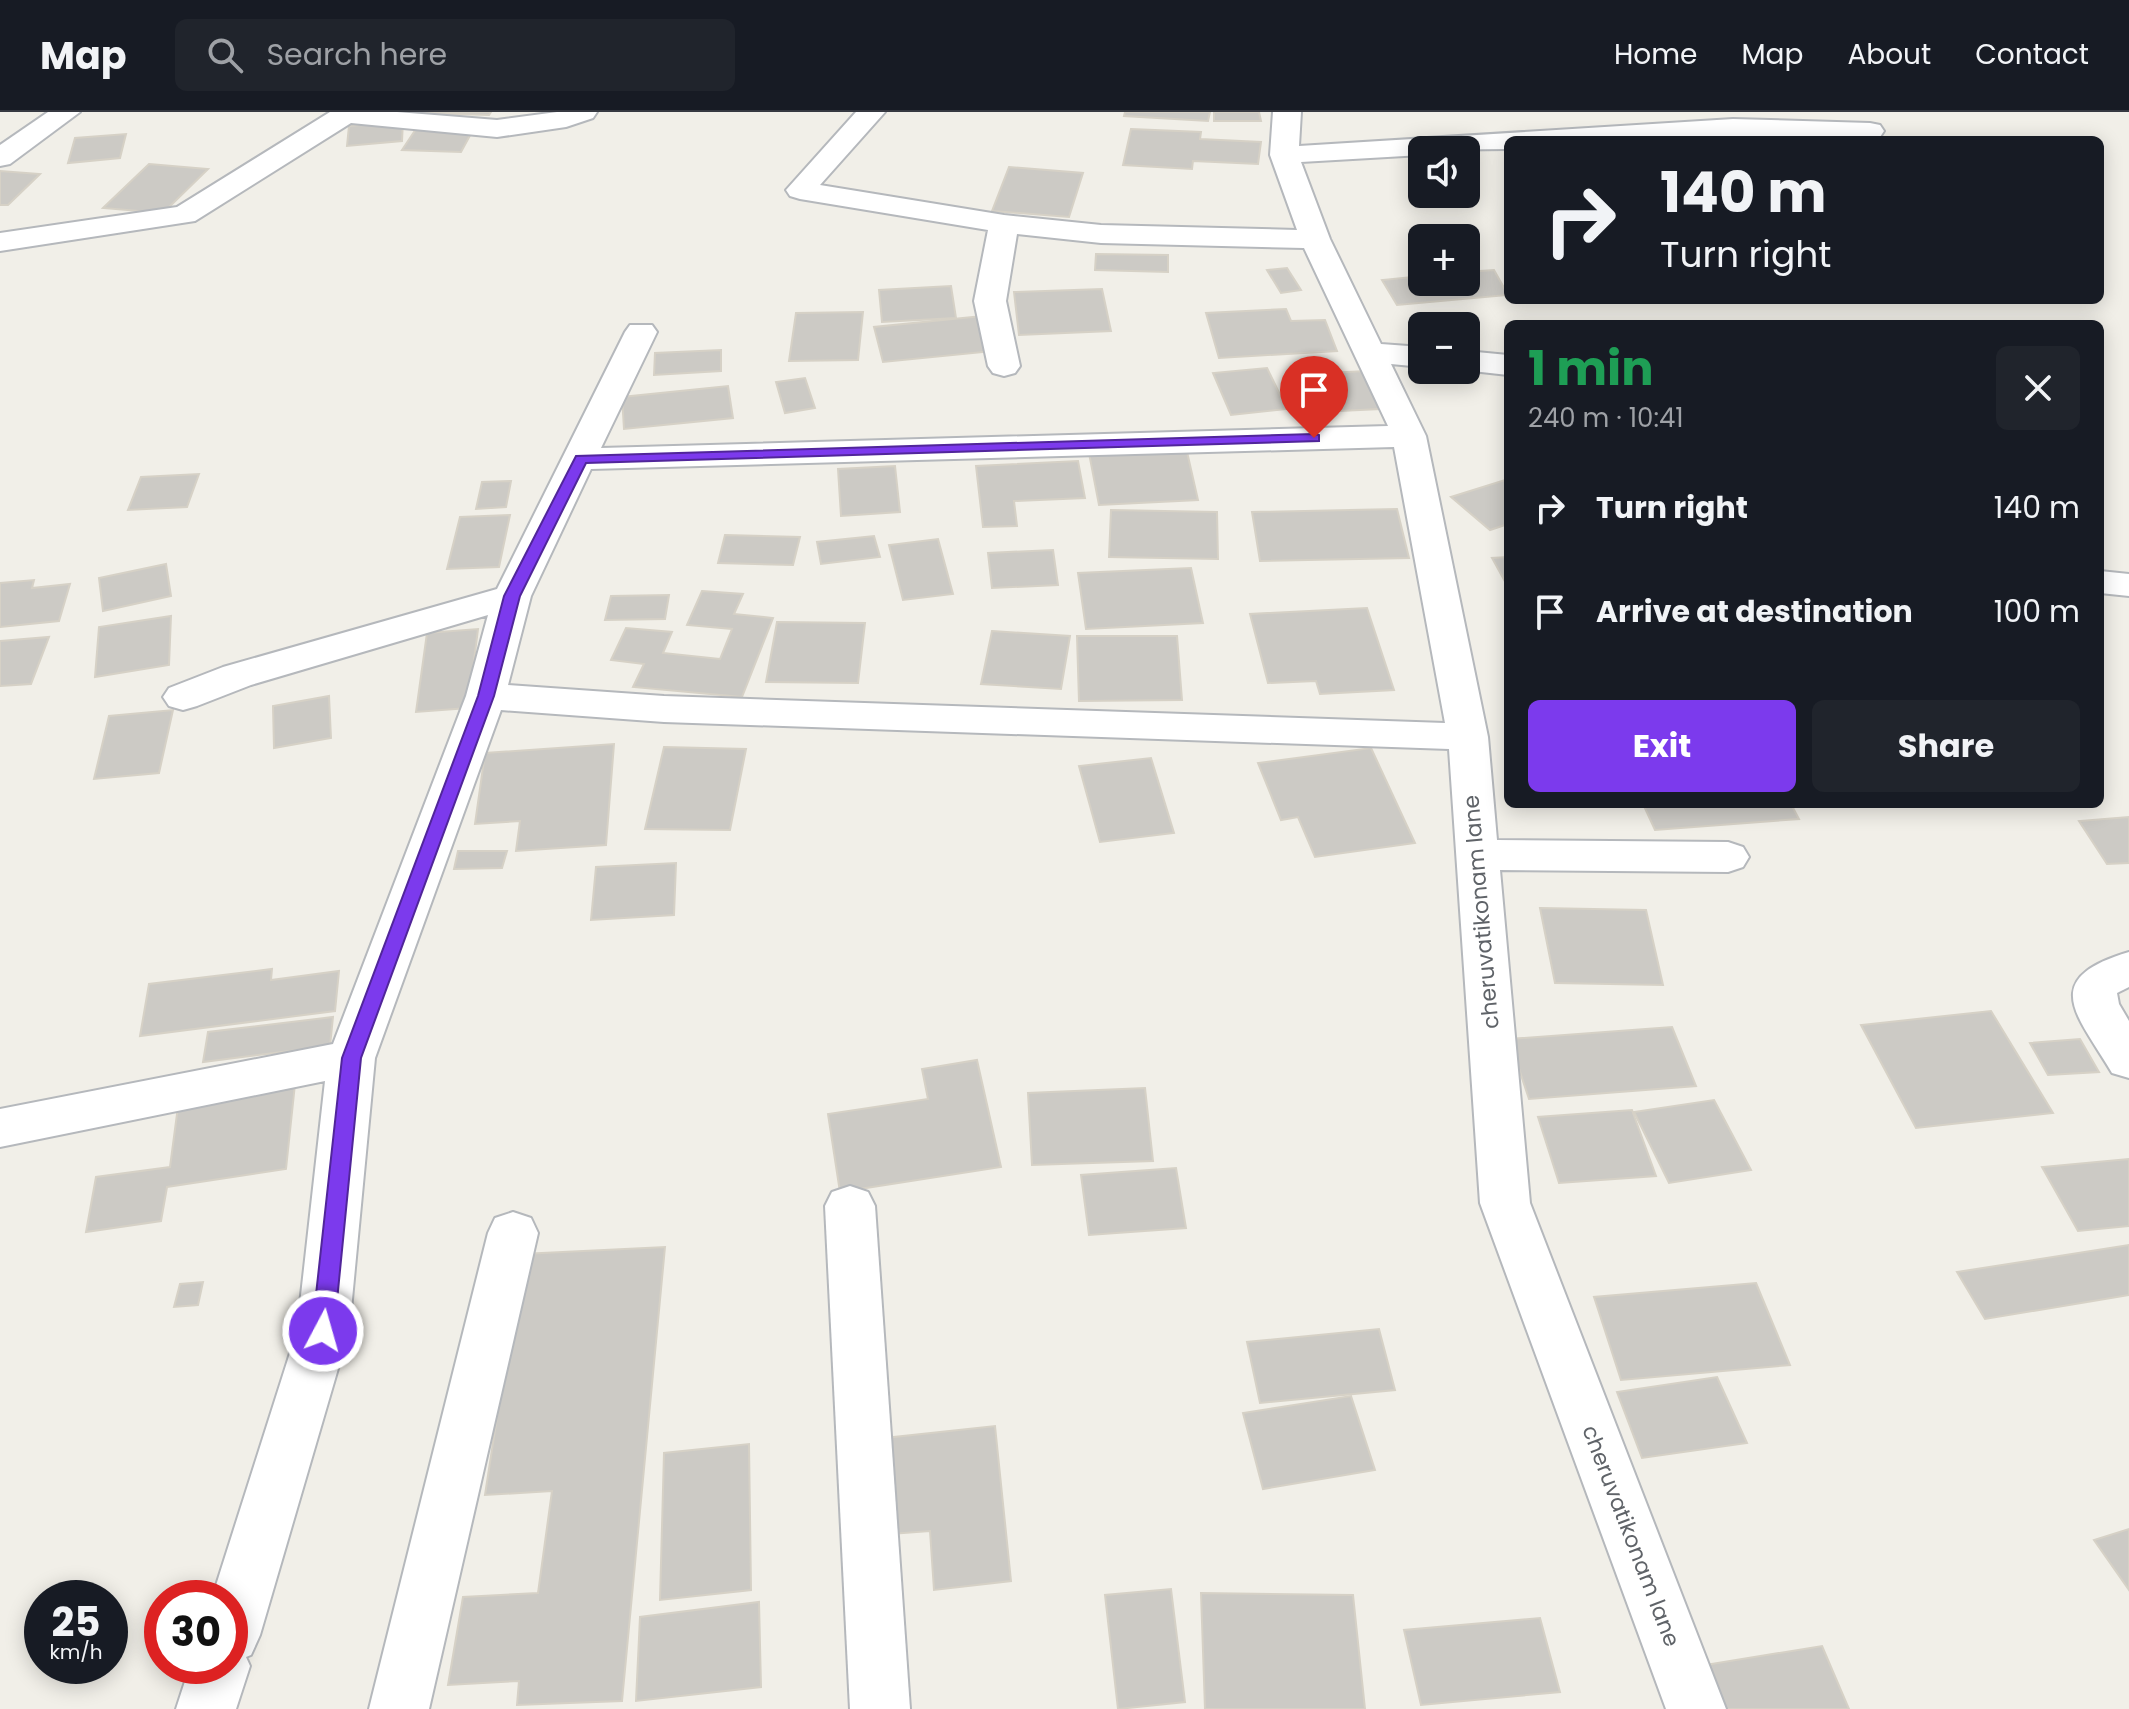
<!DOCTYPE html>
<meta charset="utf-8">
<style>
body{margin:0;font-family:Poppins,sans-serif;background:#20242c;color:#f1f3f6;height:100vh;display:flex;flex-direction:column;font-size:30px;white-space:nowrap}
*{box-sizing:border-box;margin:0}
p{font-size:26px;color:#9ea1a6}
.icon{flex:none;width:44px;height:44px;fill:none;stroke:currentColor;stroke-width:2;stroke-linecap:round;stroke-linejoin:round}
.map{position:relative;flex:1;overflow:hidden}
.panel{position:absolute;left:1504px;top:208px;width:600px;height:488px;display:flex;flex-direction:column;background:#171b24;border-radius:12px;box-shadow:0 4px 20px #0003}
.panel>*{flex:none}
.top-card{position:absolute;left:1504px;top:24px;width:600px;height:168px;border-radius:12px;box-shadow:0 4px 20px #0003;background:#171b24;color:#f1f3f6;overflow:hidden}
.controls{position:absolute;left:1408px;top:24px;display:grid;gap:16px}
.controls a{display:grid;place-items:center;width:72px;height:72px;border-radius:12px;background:#171b24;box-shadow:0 4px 20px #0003;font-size:40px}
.speed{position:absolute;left:24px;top:1468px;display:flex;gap:16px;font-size:40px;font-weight:700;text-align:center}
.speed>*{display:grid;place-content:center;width:104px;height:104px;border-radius:50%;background:#171b24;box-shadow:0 4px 20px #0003;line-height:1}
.speed small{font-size:20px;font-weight:400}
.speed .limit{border:12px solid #d22;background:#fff;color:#111}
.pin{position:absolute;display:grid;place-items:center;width:68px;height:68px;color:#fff;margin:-82px -34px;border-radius:50% 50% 50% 0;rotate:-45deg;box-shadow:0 0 8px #0007}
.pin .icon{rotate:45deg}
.me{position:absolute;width:88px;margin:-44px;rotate:6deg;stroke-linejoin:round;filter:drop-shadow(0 0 6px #0008)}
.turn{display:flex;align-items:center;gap:28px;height:168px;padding:0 24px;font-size:36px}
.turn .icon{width:104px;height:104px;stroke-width:2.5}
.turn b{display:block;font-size:56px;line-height:68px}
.round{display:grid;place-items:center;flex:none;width:84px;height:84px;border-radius:12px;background:#20242c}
.overview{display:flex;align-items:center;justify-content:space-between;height:136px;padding:0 24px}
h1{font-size:48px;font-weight:700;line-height:60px;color:#1e9e55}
.primary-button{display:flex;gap:16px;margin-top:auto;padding:16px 24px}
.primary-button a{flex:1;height:92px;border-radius:12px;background:#7c3aed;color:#fff;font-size:32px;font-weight:700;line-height:92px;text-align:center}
.primary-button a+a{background:#20242c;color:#f1f3f6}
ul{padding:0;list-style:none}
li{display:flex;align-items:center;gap:24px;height:104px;padding:0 24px}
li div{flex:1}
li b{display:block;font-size:30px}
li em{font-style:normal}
header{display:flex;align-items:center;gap:48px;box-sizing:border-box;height:112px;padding:0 40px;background:#171b24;border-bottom:2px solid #363941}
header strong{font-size:38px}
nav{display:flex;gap:44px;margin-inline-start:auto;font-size:28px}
.search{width:560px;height:72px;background:#20242c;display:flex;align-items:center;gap:20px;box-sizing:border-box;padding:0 28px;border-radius:12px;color:#9ea1a6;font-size:30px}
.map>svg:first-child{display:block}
</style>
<header>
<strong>Map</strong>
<div class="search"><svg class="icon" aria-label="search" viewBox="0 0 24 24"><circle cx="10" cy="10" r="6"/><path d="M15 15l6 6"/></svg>Search here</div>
<nav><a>Home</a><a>Map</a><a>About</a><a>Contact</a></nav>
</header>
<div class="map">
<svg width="2129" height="1597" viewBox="0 0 2129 1597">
<rect width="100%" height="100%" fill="#f1efe8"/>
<g fill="#cccac5" stroke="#d6d1c6" stroke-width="2">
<path d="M386,0h105l-2,3z"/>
<path d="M1125,0h85l-2,9 -84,-5z"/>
<path d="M1214,0h45l2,9h-47z"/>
<path d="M403,9l-1,20 -55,5 2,-20z"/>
<path d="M416,17l57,1 -12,22 -59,-2z"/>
<path d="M1131,17l70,3 -1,7 61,3 -3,22 -65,-3 -1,8 -69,-4z"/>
<path d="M126,22l-6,24 -52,5 7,-25z"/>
<path d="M149,52l59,5 -45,44 -60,-5z"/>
<path d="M1009,55l74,6 -14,44 -77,-6z"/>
<path d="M0,59l40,3 -32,31h-8z"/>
<path d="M1096,142l72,1v17l-73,-2z"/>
<path d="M1287,156l14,22 -20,3 -14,-23z"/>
<path d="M1494,158l14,25 -111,10 -15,-25 40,-4v6h44v-10z"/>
<path d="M951,174l5,32 -74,4 -3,-32z"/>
<path d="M1102,177l9,42 -92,4 -5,-43z"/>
<path d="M1286,197l5,12 34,-1 12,31 -118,7 -13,-45z"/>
<path d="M863,200l-5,48 -69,1 7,-48z"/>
<path d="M982,204l12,35 -111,11 -9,-35z"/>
<path d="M721,238v21l-67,4 1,-22z"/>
<path d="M1267,256l20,41 -56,6 -18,-42z"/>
<path d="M1367,259l13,38 -61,3 -13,-38z"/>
<path d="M805,266l10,30 -30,5 -9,-31z"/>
<path d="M728,274l5,32 -109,11 -2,-32z"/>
<path d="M1185,331l13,57 -99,5 -11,-57z"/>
<path d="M1078,349l7,37 -71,3 3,25 -34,1 -7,-61z"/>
<path d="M895,354l5,46 -59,4 -3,-47z"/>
<path d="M199,362l-12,33 -59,3 13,-33z"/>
<path d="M1508,367v45l-18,6 -39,-33z"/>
<path d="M511,369l-5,26 -30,2 6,-27z"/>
<path d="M1397,397l12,49 -149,3 -8,-49z"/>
<path d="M1111,398l106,2 1,47 -109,-2z"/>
<path d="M510,403l-11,52 -52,2 13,-52z"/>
<path d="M725,423l75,2 -7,28 -75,-2z"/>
<path d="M874,424l6,21 -59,7 -4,-22z"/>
<path d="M938,427l15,55 -50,6 -14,-55z"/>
<path d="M1053,438l5,35 -66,3 -4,-35z"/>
<path d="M1508,445v30l-16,-29z"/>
<path d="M166,452l5,32 -68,15 -4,-33z"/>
<path d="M1191,456l12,55 -117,6 -8,-56z"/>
<path d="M34,468l-2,8 38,-4 -11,37 -59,6v-44z"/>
<path d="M702,479l41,3 -9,20 39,4 -31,79 -109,-10 11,-23 -33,-4 15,-32 46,4 -9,21 57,6 12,-30 -45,-4z"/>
<path d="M669,483l-4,24 -60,1 6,-24z"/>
<path d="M1367,496l27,82 -74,4 -4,-13 -48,2 -18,-69z"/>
<path d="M171,504l-2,49 -74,12 4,-50z"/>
<path d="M777,510l88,1 -7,60 -92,-1z"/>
<path d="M478,517l-10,79 -52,4 11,-79z"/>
<path d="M992,519l78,5 -9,53 -80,-5z"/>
<path d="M1077,524h100l5,64 -103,1z"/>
<path d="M49,525l-18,47 -31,2v-45z"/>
<path d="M329,584l2,42 -57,10 -1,-42z"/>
<path d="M173,598l-14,63 -65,6 15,-63z"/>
<path d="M614,632l-8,101 -90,6 4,-30 -45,3 10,-71z"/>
<path d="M664,635l82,2 -16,81 -85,-1z"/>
<path d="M1371,636l44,95 -100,14 -17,-40 -17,3 -23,-57z"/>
<path d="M1151,646l23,75 -74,9 -21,-76z"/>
<path d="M1643,692h148l8,15 -144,11z"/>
<path d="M2129,705v46l-22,1 -28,-43z"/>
<path d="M458,739h49l-5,17 -48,1z"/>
<path d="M676,751l-2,52 -83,5 5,-53z"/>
<path d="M1540,796l106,2 17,75 -108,-2z"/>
<path d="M272,857l-1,11 68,-9 -4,40 -195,25 9,-52z"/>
<path d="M1991,899l62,102 -137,15 -55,-103z"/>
<path d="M333,905l-3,29 -127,16 5,-30z"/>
<path d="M1672,915l24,59 -167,13 -20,-60z"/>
<path d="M2080,927l19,33 -51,3 -18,-32z"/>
<path d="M977,948l24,107 -161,25 -12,-78 100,-15 -6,-30z"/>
<path d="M295,972l-9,85 -119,18 -6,34 -75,11 10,-55 74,-10 9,-68z"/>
<path d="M1145,976l8,73 -121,4 -4,-72z"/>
<path d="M1714,988l37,70 -82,13 -35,-71z"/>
<path d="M1632,998l24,66 -97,7 -21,-66z"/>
<path d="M2129,1047v67l-51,5 -36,-64z"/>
<path d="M1176,1056l10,60 -97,7 -8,-60z"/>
<path d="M2129,1133v50l-144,24 -28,-47z"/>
<path d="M665,1135l-43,454 -105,4 2,-24 -71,4 15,-88 75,-4 14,-102 -67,4 37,-241z"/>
<path d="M203,1170l-5,23 -24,2 6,-23z"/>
<path d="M1756,1171l34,82 -169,15 -27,-83z"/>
<path d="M1379,1217l16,61 -135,13 -13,-61z"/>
<path d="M1717,1265l30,66 -105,15 -25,-66z"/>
<path d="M1351,1284l24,74 -112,19 -20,-76z"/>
<path d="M995,1314l16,155 -77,9 -4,-59 -39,3 -6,-96z"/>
<path d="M749,1332l2,146 -91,10 4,-147z"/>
<path d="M2129,1417v61l-35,-50z"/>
<path d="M1171,1477l14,113 -67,7 -13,-114z"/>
<path d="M1201,1481l152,2 12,114h-160z"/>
<path d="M759,1490l2,85 -125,14 4,-84z"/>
<path d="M1540,1506l20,74 -139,13 -17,-75z"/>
<path d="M1822,1534l27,63h-140l-16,-42z"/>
</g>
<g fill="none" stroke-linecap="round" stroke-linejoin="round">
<defs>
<g id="minor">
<path d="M48,0h32l-70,52 -10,2v-21z"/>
<path d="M330,0h67l100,8 60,-8h40l-4,6 -27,9 -69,10 -146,-14 -156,98 -195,30v-18l177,-26z"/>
<path d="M856,0h29l-65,73 184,30 97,10 196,5 -27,-75 3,-43h28l-2,34 434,-27 137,4 10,2 4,6 -4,6 -10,2c-121,-3 -241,1 -362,1v9l-86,1v5l-121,7 29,77 51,105 41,3v20l-31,-3 35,72 62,301 9,103 231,2 15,5 6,10 -6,10 -15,5 -228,-2 30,333 196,506h-60l-186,-506 -31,-454 -785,-27 -163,-12 -126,348 -26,273 -89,304 -9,20 -5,2 4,9 -14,43h-60l14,-43h40v-68h-18l85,-267 28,-250 -325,66v-38l333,-65 133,-348 22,-81 -237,70 -54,21 -14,4 -14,-4 -6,-9 6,-9 54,-21 274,-78 128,-257 5,-7h22l5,7 -56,116 787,-22 -84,-178 -203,-5 -84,-9 -11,67 14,65 -5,7 -11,3 -11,-3 -5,-7 -14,-65 14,-71 -188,-31 -10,-3 -4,-6zM1394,335l51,276 -781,-27 -156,-11 23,-89 60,-127z"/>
<path d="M1466,239l42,4v20l-45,-5h3z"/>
<path d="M2100,459l29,3v22l-29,-3z"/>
<path d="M2129,840v35l-12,6 2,11 10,17v57l-17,-5c-35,-59 -74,-94 17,-121z"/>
<path d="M850,1074l18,6 7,14 35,503h-60l-25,-503 7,-14z"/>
<path d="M513,1100l18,6 7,15 -109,476h-60l119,-476 7,-15z"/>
</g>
</defs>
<use href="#minor" stroke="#b5b8bc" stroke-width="4"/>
<use href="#minor" fill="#fff" fill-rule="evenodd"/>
</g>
<path fill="#7c3aed" stroke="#51269a" stroke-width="2" d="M1314,322l5,1v6l-733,22 -66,133 -26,100 -133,362 -27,273 -3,7h-16l-3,-7 30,-273 136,-362 26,-100 72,-140z"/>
<g text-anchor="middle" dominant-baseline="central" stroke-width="6" stroke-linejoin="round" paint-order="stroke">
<g font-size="22" fill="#5f6368" stroke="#fff">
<text transform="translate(1481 800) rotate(-95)">cheruvatikonam lane</text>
<text transform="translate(1631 1424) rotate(69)">cheruvatikonam lane</text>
</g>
</g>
</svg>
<div class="controls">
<a><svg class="icon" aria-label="sound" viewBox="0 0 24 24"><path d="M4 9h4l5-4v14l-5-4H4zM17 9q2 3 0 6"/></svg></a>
<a>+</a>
<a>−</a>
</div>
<div class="speed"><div>25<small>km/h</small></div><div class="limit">30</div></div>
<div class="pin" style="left:1314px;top:326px;background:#d93025"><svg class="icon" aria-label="arrive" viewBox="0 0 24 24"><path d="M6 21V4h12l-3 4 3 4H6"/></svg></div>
<svg class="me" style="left:323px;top:1219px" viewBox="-20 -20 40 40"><circle r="17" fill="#7c3aed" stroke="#fff" stroke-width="3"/><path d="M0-11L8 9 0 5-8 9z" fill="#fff"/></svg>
<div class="top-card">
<div class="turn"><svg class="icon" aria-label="right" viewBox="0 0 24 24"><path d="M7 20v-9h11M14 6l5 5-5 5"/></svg><div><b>140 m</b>Turn right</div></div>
</div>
<section class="panel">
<div class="overview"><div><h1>1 min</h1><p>240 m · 10:41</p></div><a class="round"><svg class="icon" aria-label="close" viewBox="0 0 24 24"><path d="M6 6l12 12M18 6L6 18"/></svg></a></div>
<ul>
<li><svg class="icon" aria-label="right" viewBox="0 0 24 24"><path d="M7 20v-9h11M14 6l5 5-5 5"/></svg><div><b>Turn right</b></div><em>140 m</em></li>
<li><svg class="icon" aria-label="arrive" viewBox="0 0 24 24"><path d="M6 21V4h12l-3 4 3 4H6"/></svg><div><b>Arrive at destination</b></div><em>100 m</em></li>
</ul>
<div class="primary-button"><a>Exit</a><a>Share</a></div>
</section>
</div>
